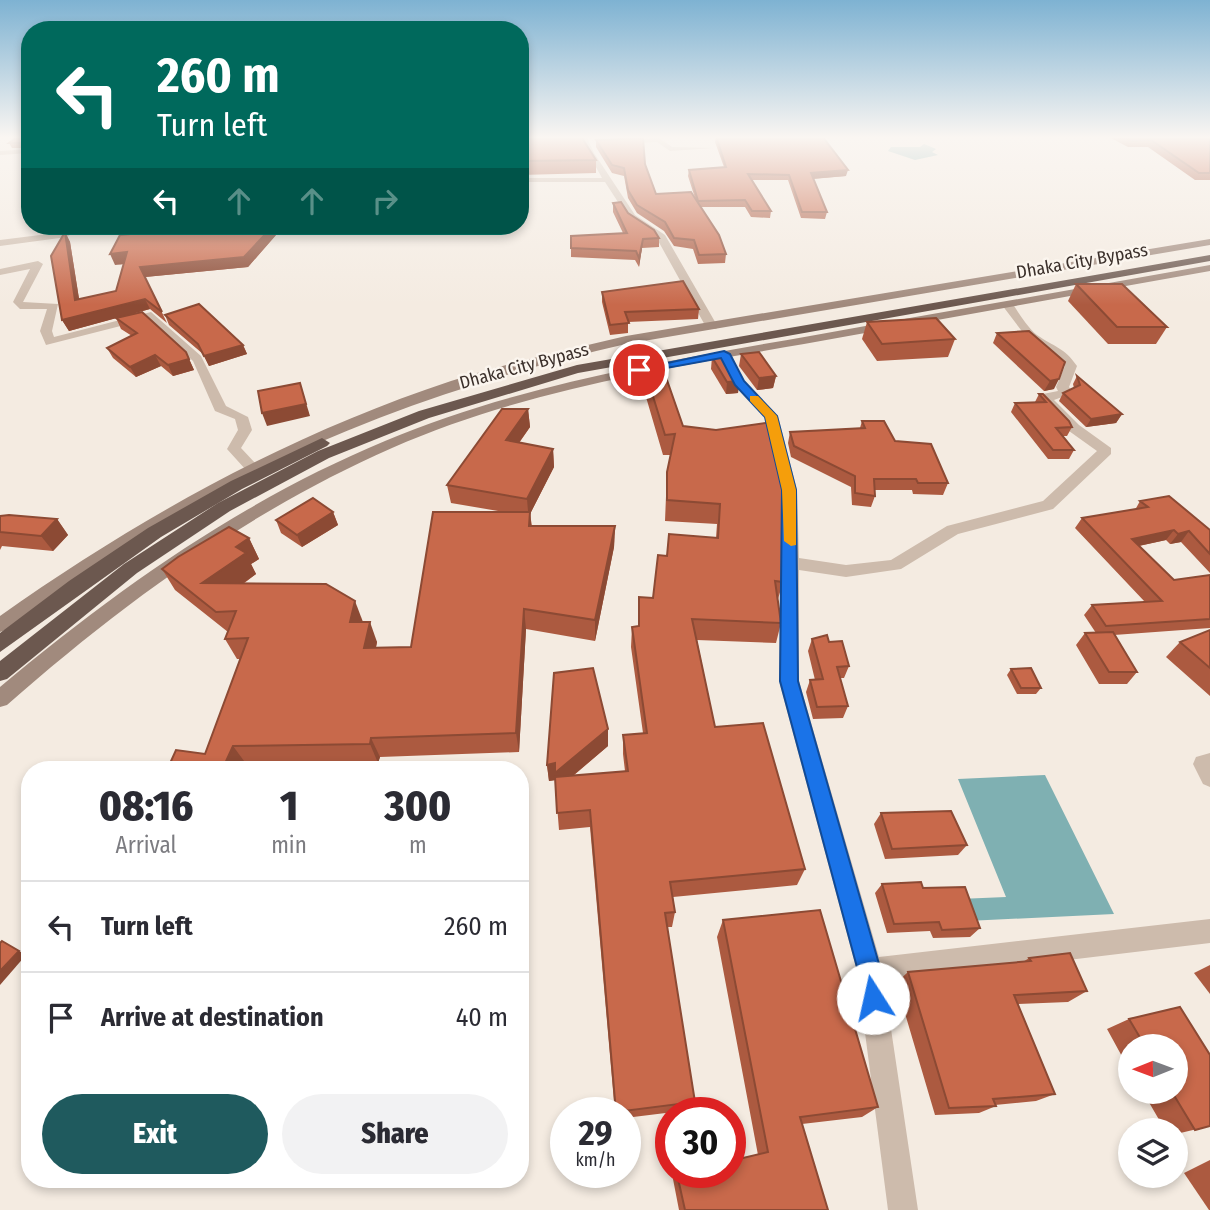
<!DOCTYPE html>
<style>
body{margin:0;font-family:"Fira Sans Condensed",sans-serif;background:#f2f2f3;color:#2b2b33;height:100vh;display:flex;flex-direction:column;font-size:26px;white-space:nowrap}
*{box-sizing:border-box;margin:0}
p{font-size:23px;color:#7c7c81}
.icon{flex:none;width:38px;height:38px;fill:none;stroke:currentColor;stroke-width:2;stroke-linecap:round;stroke-linejoin:round}
.map{position:relative;flex:1;overflow:hidden}
.drawer{position:absolute;left:21px;top:761px;width:508px;height:427px;display:flex;flex-direction:column;background:#fff;border-radius:28px;box-shadow:0 4px 10px #0003}
.drawer>*{flex:none}
.guide{position:absolute;left:21px;top:21px;width:508px;height:214px;border-radius:28px;box-shadow:0 4px 10px #0003;background:#00695c;color:#fff;overflow:hidden}
.needle{width:46px;rotate:269deg}
.buttons{position:absolute;left:1118px;top:1034px;display:grid;gap:14px}
.buttons a{display:grid;place-items:center;width:70px;height:70px;border-radius:50%;background:#fff;box-shadow:0 4px 10px #0003;font-size:35px}
.speed{position:absolute;left:550px;top:1097px;display:flex;gap:14px;font-size:35px;font-weight:700;text-align:center}
.speed>*{display:grid;place-content:center;width:91px;height:91px;border-radius:50%;background:#fff;box-shadow:0 4px 10px #0003;line-height:1}
.speed small{font-size:18px;font-weight:400}
.speed .limit{border:10px solid #d22;background:#fff;color:#111}
.pin{position:absolute;display:grid;place-items:center;width:60px;height:60px;color:#fff;margin:-30px;border:4px solid #fff;border-radius:50%;box-shadow:0 2px 7px #0007}
.me{position:absolute;width:77px;margin:-38px;rotate:350deg;stroke-linejoin:round;filter:drop-shadow(0 0 5px #0008)}
.turn{display:flex;align-items:center;gap:24px;height:147px;padding:0 21px;font-size:32px}
.turn .icon{width:91px;height:91px;stroke-width:2.5}
.turn b{display:block;font-size:49px;line-height:60px}
.lanes{display:flex;align-items:center;height:66px;padding:0 21px;background:#0003;justify-content:center;gap:35px;direction:ltr}
.lanes .off{opacity:.35}
.eta{display:flex;justify-content:space-evenly;align-items:center;height:119px;text-align:center}
.eta b{font-size:42px;font-weight:800;line-height:49px}
.primary-button{display:flex;gap:14px;margin-top:auto;padding:14px 21px}
.primary-button a{flex:1;height:80px;border-radius:42px;background:#1f5a5e;color:#fff;font-size:28px;font-weight:800;line-height:80px;text-align:center}
.primary-button a+a{background:#f2f2f3;color:#2b2b33}
ul{padding:0;list-style:none}
li{display:flex;align-items:center;gap:21px;height:91px;padding:0 21px;border-top:2px solid #e1e1e2}
li div{flex:1}
li b{display:block;font-size:26px}
li em{font-style:normal}
.map>svg:first-child{display:block}
</style>
<div class="map">
<svg width="1210" height="1210" viewBox="0 0 1210 1210">
<rect width="100%" height="100%" fill="#f4ebe1"/>
<g fill="#7fb0b2">
<path d="M924,144l12,5 -4,3 6,3 -23,5 -27,-9 3,-4h29z"/>
<path d="M1045,775l69,139 -147,7 -8,-22 47,-2 -48,-118z"/>
</g>
<g fill="none" stroke-linecap="round" stroke-linejoin="round">
<g fill="#cdbbac" fill-rule="evenodd">
<path d="M579,136h7l8,17 41,62 30,20 53,92 -2,2 -10,-2 -50,-90 -27,-18 -24,-37h-85v-4h82z"/>
<path d="M659,138l13,9 42,1 -44,3 -13,-9 -35,2 -4,-2z"/>
<path d="M30,149v4l-30,2v-4z"/>
<path d="M71,226h10l-14,11 -67,9v-6l64,-8z"/>
<path d="M38,261l5,3 -20,38 35,2 -6,27 2,6 97,-25 50,44 25,50 22,11 4,13 -11,18 15,16v6h-10l-19,-21 11,-19 -3,-11 -20,-8 -22,-50 -45,-42 -102,26 -6,-14 7,-22h-27l-7,-7 17,-33 -30,6v-6z"/>
<path d="M1004,303h8c7,10 15,24 25,32 17,12 27,12 40,31l-8,21 4,6 -19,7 25,25 32,23v6l-58,55 -95,25 -57,35 -55,8 -47,-7v111l80,276 331,-38v24l-326,39 34,228h-30l-31,-239 -78,-290 2,-191 -16,-73 -30,-31 -17,-32 10,-3 16,30 34,35 19,74 2,68 47,7 45,-5 56,-34 96,-25 54,-50 -28,-20 -29,-31 3,-6 15,-3 -2,-4 9,-21 -8,-11 -30,-17 -25,-33z"/>
<path d="M1210,753v34l-7,-3 -10,-20 3,-7z"/>
</g>
<g fill="#a18a7d" fill-rule="evenodd">
<path d="M1210,239v6l-584,99c-153,35 -299,85 -435,163 -39,22 -76,46 -113,71 -22,15 -53,46 -78,54v-16c140,-99 288,-181 451,-235 57,-18 116,-31 175,-45z"/>
<path d="M1210,265v6c-135,24 -271,49 -406,73 -139,24 -282,47 -412,104 -143,63 -268,154 -385,257l-7,2v-20c117,-98 243,-187 385,-246 135,-57 281,-80 425,-105 133,-24 267,-47 400,-71z"/>
</g>
<g fill="#6c584f" fill-rule="evenodd">
<path d="M1210,255v6l-632,112 -149,45 -100,40 -99,53 -93,62 -130,106 -7,2v-20l124,-97 94,-61 100,-52 101,-40 158,-46z"/>
<path d="M322,438l8,5 -3,3 -85,43 -81,48 -161,115v-19l69,-52 79,-53 83,-47z"/>
</g>
</g>
<g fill="#ac5a40">
<path d="M30,136v12h-18l-3,-5z"/>
<path d="M520,136l64,5 12,19v13l-76,2z"/>
<path d="M716,136l130,40 -33,3 14,33 -2,7 -24,-1 -13,-38h-36l19,31 -1,7 -19,-1 -6,-10h-44l25,47 -1,9 -27,1 -5,-15 -19,-3 -10,-15 -27,-18 -9,-15 -4,-22 -12,-3 -16,-26v-7l49,24 11,30 39,4 -7,-22 1,-6 35,-3 -9,-25z"/>
<path d="M1107,136h103v44h-15l-47,-33h-20z"/>
<path d="M613,203l15,10 31,25v9l-17,1 -3,19 -4,-7 -64,-3v-21l52,-3 -10,-21z"/>
<path d="M65,232l5,10 9,57 37,-8 8,-27 -9,1 161,-30 -28,32 -103,10 22,46 -17,-14 -15,4 51,39 8,18 -21,6 -12,-10 -25,11 -23,-19 -6,-10 25,-12 -11,-7 -5,-11 -47,13 -7,-11z"/>
<path d="M1076,284l91,43 -11,17h-48l-40,-43z"/>
<path d="M602,292l97,17 -1,10 -70,3v11l-18,2 -8,-33z"/>
<path d="M165,315l78,30 4,9 -38,12 -6,-12 -34,-29z"/>
<path d="M867,322l88,17 -7,18 -71,4 -15,-22z"/>
<path d="M1029,331l25,58 -10,2 -51,-48 4,-10z"/>
<path d="M741,354l35,22 -3,12 -16,2 -18,-24z"/>
<path d="M712,357l26,36 -12,1 -15,-25z"/>
<path d="M642,361l141,221 -5,17 3,24 -5,20 -79,-3 18,87 90,142 -8,16 -124,12 2,15 -3,15h-5l28,175 -5,8 -65,8v-5h-10l-25,-286 -31,3 -4,-50 -6,1 -2,-16 61,-36v17l-35,30 52,-5 -2,-17v-19l20,-2 -12,-86 1,-20h6l1,-30 14,1 14,-42 49,-18 1,-14 -52,-3 2,-49 4,-17h-8l-22,-75z"/>
<path d="M1077,376l45,38 -6,9 -30,4 -27,-26 4,-8 11,-5 -1,-4z"/>
<path d="M1039,394l33,33 -5,9h-4l11,14 -5,9h-21l-37,-47 4,-9 20,-1z"/>
<path d="M528,409l2,18 -11,16 34,6 1,18 -24,47 2,12h83l-1,21 -19,94 -69,-12 -7,123 -139,5 -2,6 -131,2 -42,-11 36,-95h-4l-12,-20 3,-7 -53,-42 -13,-21 87,-31 10,21 -8,5 5,10 -13,10 120,38 14,20 -1,6 35,-1 93,-135 -53,-9 -4,-18z"/>
<path d="M862,421l33,20 53,42 -5,12 -30,-1 -1,-4h-37v6l-4,11 -19,-2 -1,-18 -60,-30 -3,-14 2,-11 70,-4z"/>
<path d="M1140,501l70,29v43l-29,-31 -11,2 -4,-4 -27,6 35,34 36,-5v53l-96,7 23,37 -10,12h-28l-23,-39 9,-12h11l-12,-18 8,-10 53,-3 -70,-74 7,-10 53,-8z"/>
<path d="M333,512l5,13 -36,22 -21,-14 -5,-13z"/>
<path d="M0,516l57,3 11,16 -15,16 -51,-5 -2,4z"/>
<path d="M1210,630v66l-44,-39 14,-15z"/>
<path d="M812,639l17,3 20,24 -5,12h-4l8,28 -5,12 -30,1 -7,-27 4,-12h5l-7,-29z"/>
<path d="M1011,669l30,19 -5,6h-19l-10,-19z"/>
<path d="M881,813l86,32 -9,10 -73,4 -11,-35z"/>
<path d="M882,884l41,4 57,40 -10,9 -37,1 -3,-7 -43,2 -12,-40z"/>
<path d="M723,920l155,187 -16,10 -60,7 26,86h-149l-6,-31 4,-5 81,-19 -41,-218z"/>
<path d="M1029,958l58,33 -19,11 -50,2 37,90 -19,7 -41,4 1,1 -17,7 -44,2 -39,-132 12,-11 115,-10z"/>
<path d="M1210,965v29l-16,-21z"/>
<path d="M1180,1007l30,48v71l-34,8v-4h-11l-22,-38h33v-46h-46v25l-23,-42 22,-10z"/>
<path d="M1210,1160v50h-1l-25,-37z"/>
</g>
<g fill="#8c4a34">
<path d="M848,170l-2,6 -36,3 1,-6z"/>
<path d="M273,226l3,9 -28,32 -103,10 -5,-10z"/>
<path d="M65,232l5,10 11,69 -6,-11z"/>
<path d="M643,239l-1,9 -3,19v-9z"/>
<path d="M127,252l5,11 -17,2 -5,-11z"/>
<path d="M145,299l5,10 -81,22 -7,-11z"/>
<path d="M243,345l4,9 -38,12 -5,-10z"/>
<path d="M155,355l6,11 -25,11 -6,-10z"/>
<path d="M189,359l5,11 -21,6 -5,-11z"/>
<path d="M776,376l-3,12 -16,2 2,-12z"/>
<path d="M1059,379l-5,10 -10,2 6,-10z"/>
<path d="M740,381l-2,12 -12,1 1,-12z"/>
<path d="M300,383l10,33 -43,10 -5,-13z"/>
<path d="M528,409l2,18 -22,31 -2,-18z"/>
<path d="M1122,414l-6,9 -30,4 5,-8z"/>
<path d="M553,449l1,18 -24,47 2,19 -1,14 -4,-48z"/>
<path d="M333,512l5,13 -36,22 -5,-12z"/>
<path d="M57,519l11,16 -15,16 -12,-15z"/>
<path d="M615,526l-1,21 -19,94v-21z"/>
<path d="M1174,530l-8,10 -42,9 8,-10z"/>
<path d="M1189,531l-8,11 -11,2 8,-10z"/>
<path d="M249,538l10,21 -8,5 5,10 -42,30 -12,-21 34,-36z"/>
<path d="M355,601l8,21h-13z"/>
<path d="M524,609l2,20 -7,123 -3,-19z"/>
<path d="M370,622l7,20 -6,26 -7,-20z"/>
<path d="M608,729v17l-51,43 -1,-9 -7,1 -2,-16z"/>
<path d="M371,738l9,19 -2,6 -8,-19z"/>
<path d="M233,746l14,19 -3,5h-22z"/>
<path d="M2,941l24,14 -26,30v-14z"/>
</g>
<g fill="#c8694b" stroke="#8c4a34" stroke-width="2">
<path d="M18,136h12v7h-21z"/>
<path d="M520,136h61l3,5 12,19 -76,1z"/>
<path d="M716,136h106l26,34 -37,3 16,39h-25l-13,-37 -41,-1 23,37h-19l-7,-11 -47,1 -9,-31 37,-3z"/>
<path d="M1122,136h88v37h-11l-48,-33 -20,1z"/>
<path d="M643,138l2,26 11,30 35,-2 28,43 7,19 -27,1 -5,-15 -20,-2 -9,-16 -28,-17 -9,-15 -4,-22 -12,-3 -16,-25z"/>
<path d="M621,202l7,11 26,17 5,8 -16,1 -4,19 -3,-7 -65,-3v-12l56,-3 -14,-30z"/>
<path d="M183,226h90l-29,31 -104,10 22,45 -17,-13 -83,21 -11,-64 14,-24 10,68 41,-9 11,-39 -17,2 10,-19 62,-6z"/>
<path d="M683,281l16,28 -74,3 4,11 -19,2 -8,-33z"/>
<path d="M1076,284h46l45,43h-50z"/>
<path d="M199,304l44,41 -39,11 -6,-12 -33,-29z"/>
<path d="M142,312l44,40 3,7 -21,6 -13,-10 -25,12 -23,-19 30,-15 -21,-15z"/>
<path d="M936,318l19,21 -73,5 -15,-22z"/>
<path d="M1029,331l36,31 -6,17 -9,2 -53,-48z"/>
<path d="M759,352l17,24 -17,2 -18,-24z"/>
<path d="M724,356l16,25 -13,1 -15,-25z"/>
<path d="M660,360l23,66 33,4 56,-8 11,48v112l-8,-1 6,42 -89,-4 23,108 48,-4 42,146 -135,13 5,30 -10,1 30,189 -79,10 -26,-302 -33,3 -2,-36 73,-6 -5,-36 24,-2 -15,-106 7,-1v-29l14,1 5,-43 9,1 2,-22 49,4 2,-34 -53,-4v-28l8,-38 -10,1 -23,-74z"/>
<path d="M1077,376l45,38 -31,5 -28,-26 17,-8z"/>
<path d="M300,383l6,21 -44,9 -4,-22z"/>
<path d="M1039,394h4l26,27 3,6 -16,1 18,22h-21l-38,-47 31,-1z"/>
<path d="M502,409h26l-22,31 47,9 -26,50 -80,-14z"/>
<path d="M862,421h22l11,20 36,3 17,39h-30l-2,-4h-42l1,17 -20,-3v-17l-61,-30 -4,-14 75,-4z"/>
<path d="M1169,496l41,34v24l-21,-23 -11,3 -4,-4 -42,9 42,41 36,-5v44l-104,7 -14,-21 70,-4 -80,-83 66,-11 -8,-6z"/>
<path d="M313,498l20,14 -36,23 -21,-15z"/>
<path d="M433,512h97l-1,14h86l-20,94 -71,-11 -8,124 -145,5 -1,6 -137,2 -11,24h-55l9,-20 29,4 43,-116 -23,1 11,-28 -20,1 -54,-43 16,-12 51,-30 20,11 -13,9 10,6 -44,30 124,1 29,17 -5,21h20l-6,26 47,-1z"/>
<path d="M9,515l48,4 -16,17 -41,-4v-16z"/>
<path d="M1210,630v38l-30,-26z"/>
<path d="M1113,632l24,40h-28l-24,-39z"/>
<path d="M827,635l2,7 13,-1 7,25 -12,1 11,39 -31,1 -7,-27 13,-1 -11,-40z"/>
<path d="M593,668l15,61 -53,44v-10l-8,2 7,-92z"/>
<path d="M1031,668l10,20h-20l-10,-19z"/>
<path d="M951,811l16,34 -75,4 -11,-36z"/>
<path d="M921,882l2,6 42,-1 15,41 -38,2 -3,-8 -45,2 -12,-40z"/>
<path d="M820,910l58,197 -78,10 28,93h-143l-8,-36 5,-2h48v-11l38,-9 -45,-232z"/>
<path d="M2,941l17,10 -19,20v-28z"/>
<path d="M1070,953l17,38 -73,4 41,99 -62,5 3,7 -47,2 -41,-136 123,-11 -2,-3z"/>
<path d="M1180,1007l30,48v71l-15,4 -23,-38h4v-46h-31l-16,-27z"/>
</g>
<linearGradient id="sky" x2="0" y2="1"><stop stop-color="#7eb2d2"/><stop offset="0.45" stop-color="#faf6f2"/><stop offset="1" stop-color="#faf6f2" stop-opacity="0"/></linearGradient>
<rect width="1210" height="305" fill="url(#sky)"/>
<path fill="#1a73e8" stroke="#114b97" stroke-width="2" d="M724,351l6,3 14,27 33,35 19,74 2,191 83,290 4,27 -3,8 -9,4 -8,-4 -7,-35 -78,-290 2,-191 -17,-73 -30,-32 -14,-27 -82,15 -5,-3z"/>
<path fill="#f59e0b" d="M750,396h8l19,20 19,74v55l-5,1 -7,-5 -2,-51 -17,-73 -15,-16z"/>
<g text-anchor="middle" dominant-baseline="central" stroke-width="5" stroke-linejoin="round" paint-order="stroke">
<g font-size="18" fill="#3b302b" stroke="#fbf5ee">
<text transform="translate(1082 261) rotate(-10)">Dhaka City Bypass</text>
<text transform="translate(524 366) rotate(-15)">Dhaka City Bypass</text>
</g>
</g>
</svg>
<div class="buttons">
<a><svg class="needle" viewBox="-14 -14 28 28"><path d="M0-13l5 13h-10z" fill="#e53935"/><path d="M0 13l5-13h-10z" fill="#7c7c81"/></svg></a>
<a><svg class="icon" aria-label="layers" viewBox="0 0 24 24"><path d="M12 4l9 5-9 5-9-5zM3 14l9 5 9-5"/></svg></a>
</div>
<div class="speed"><div>29<small>km/h</small></div><div class="limit">30</div></div>
<div class="pin" style="left:639px;top:370px;background:#d93025"><svg class="icon" aria-label="arrive" viewBox="0 0 24 24"><path d="M6 21V4h12l-3 4 3 4H6"/></svg></div>
<svg class="me" style="left:873px;top:998px" viewBox="-20 -20 40 40"><circle r="19" fill="#fff"/><path d="M0-13L10 11 0 6-10 11z" fill="#1a73e8"/></svg>
<div class="guide">
<div class="turn"><svg class="icon" aria-label="left" viewBox="0 0 24 24"><path d="M17 20v-9H6M10 6l-5 5 5 5"/></svg><div><b>260 m</b>Turn left</div></div>
<div class="lanes"><svg class="icon" aria-label="left" viewBox="0 0 24 24"><path d="M17 20v-9H6M10 6l-5 5 5 5"/></svg><svg class="icon off" aria-label="ahead" viewBox="0 0 24 24"><path d="M12 20V5M6 11l6-6 6 6"/></svg><svg class="icon off" aria-label="ahead" viewBox="0 0 24 24"><path d="M12 20V5M6 11l6-6 6 6"/></svg><svg class="icon off" aria-label="right" viewBox="0 0 24 24"><path d="M7 20v-9h11M14 6l5 5-5 5"/></svg></div>
</div>
<section class="drawer">
<div class="eta">
<div><b>08:16</b><p>Arrival</p></div>
<div><b>1</b><p>min</p></div>
<div><b>300</b><p>m</p></div>
</div>
<ul>
<li><svg class="icon" aria-label="left" viewBox="0 0 24 24"><path d="M17 20v-9H6M10 6l-5 5 5 5"/></svg><div><b>Turn left</b></div><em>260 m</em></li>
<li><svg class="icon" aria-label="arrive" viewBox="0 0 24 24"><path d="M6 21V4h12l-3 4 3 4H6"/></svg><div><b>Arrive at destination</b></div><em>40 m</em></li>
</ul>
<div class="primary-button"><a>Exit</a><a>Share</a></div>
</section>
</div>
